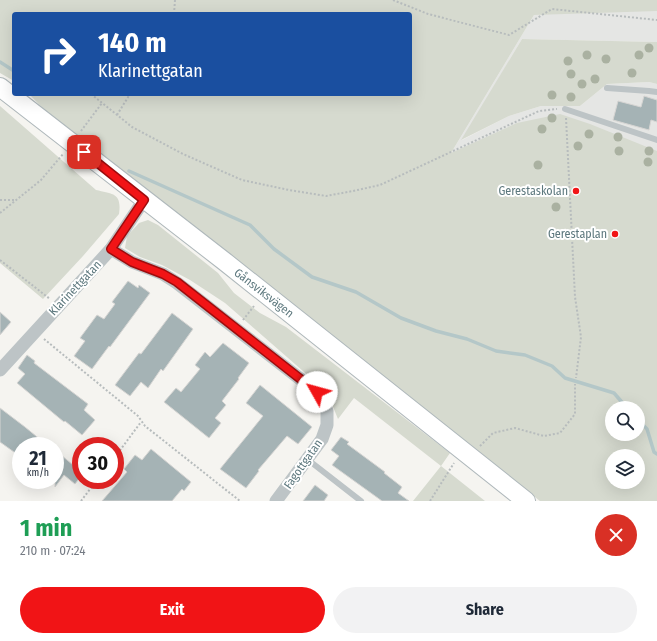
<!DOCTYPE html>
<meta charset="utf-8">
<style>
body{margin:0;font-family:"Fira Sans Condensed",sans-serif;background:#f2f2f3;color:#1f2937;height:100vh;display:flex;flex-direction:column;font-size:15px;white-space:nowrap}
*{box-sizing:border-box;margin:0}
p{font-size:13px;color:#747a83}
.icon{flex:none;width:22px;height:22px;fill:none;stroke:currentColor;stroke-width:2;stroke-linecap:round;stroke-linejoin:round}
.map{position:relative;height:501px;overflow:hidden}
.details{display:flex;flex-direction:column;background:#fff;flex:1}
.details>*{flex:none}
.top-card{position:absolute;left:12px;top:12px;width:400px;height:84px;border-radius:4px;box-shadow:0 4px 16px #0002;background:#1a4fa0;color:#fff;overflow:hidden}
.controls{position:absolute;left:605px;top:401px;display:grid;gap:8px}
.controls a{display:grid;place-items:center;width:40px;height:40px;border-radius:50%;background:#fff;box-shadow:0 4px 16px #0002;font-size:20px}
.speed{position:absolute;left:12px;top:437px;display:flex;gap:8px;font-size:20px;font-weight:700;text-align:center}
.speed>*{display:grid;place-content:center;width:52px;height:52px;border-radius:50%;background:#fff;box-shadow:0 4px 16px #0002;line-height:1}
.speed small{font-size:10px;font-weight:400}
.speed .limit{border:6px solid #d22;background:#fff;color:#111}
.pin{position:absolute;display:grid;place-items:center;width:34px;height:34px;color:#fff;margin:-17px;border-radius:8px;box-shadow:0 2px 6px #0006}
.me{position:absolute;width:44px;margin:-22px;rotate:308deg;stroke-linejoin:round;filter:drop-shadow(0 0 3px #0008)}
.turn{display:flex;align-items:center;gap:14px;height:84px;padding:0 20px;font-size:18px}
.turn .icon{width:52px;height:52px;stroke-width:2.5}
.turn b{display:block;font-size:28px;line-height:34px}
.round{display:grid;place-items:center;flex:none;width:42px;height:42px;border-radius:21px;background:#f2f2f3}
.summary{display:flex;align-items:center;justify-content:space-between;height:68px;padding:0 20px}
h1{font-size:24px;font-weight:700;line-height:30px;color:#1e9e55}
.cta{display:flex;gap:8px;margin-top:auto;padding:8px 20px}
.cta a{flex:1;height:46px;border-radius:24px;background:#f11416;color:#fff;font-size:16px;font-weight:700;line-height:46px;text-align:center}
.cta a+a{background:#f2f2f3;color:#1f2937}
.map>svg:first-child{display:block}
</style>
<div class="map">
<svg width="657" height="501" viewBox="0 0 657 501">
<rect width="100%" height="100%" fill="#f5f4f0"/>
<path fill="#e5e6e4" d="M657,0v42l-135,-3 -60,101 47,-24 32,-10h39l27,-22 42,-2 8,2v318l-140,-111 -72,-128 89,-148z"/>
<g fill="#d6dacf" fill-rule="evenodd">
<path d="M0,0h657v11l-123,4 -83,138 66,-30 43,-9 30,10 67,27v350h-117l-483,-378 -28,-29h381v-80h-396v67l-14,-8zM612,408h26v26h-26zM612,456h26v26h-26z"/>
<path d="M522,39l135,3v42l-8,-2 -42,2 -27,22h-39l-32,10 -48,24z"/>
<path d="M0,106l96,84c17,4 26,3 23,24l-36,42 -40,43 -43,-36z"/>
<path d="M148,220l10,5 60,48 16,20 26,20 26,14 164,126 -9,13 44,35h-72l28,-35 -87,-68 -16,21 -11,-27 -102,-89 -35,-23 -28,-15 -22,-8 -15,-9 2,-12 12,-13z"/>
</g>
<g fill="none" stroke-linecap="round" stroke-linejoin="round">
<g stroke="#b4c7c8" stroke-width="3.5">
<path d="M0,62l14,9"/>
<path d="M129,171l121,54 24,24 38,28 44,15 45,26 35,13 31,8 29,12 29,4 27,11 13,12 49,15 13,15"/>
<path d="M638,420l9,9 7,23 3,2"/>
</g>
</g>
<g fill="#a5b3b5" stroke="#d6d5d3">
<path d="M644,96l13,4v22l-6,-2 -2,10 -36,-10 5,-19 23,6z"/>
<path d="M128,281l10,7 1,-3 11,8 -40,54 -1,-1 -17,23 -18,-13 11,-15 -5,-3 17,-23 7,4 11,-15 -3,-2z"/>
<path d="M0,312l11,10 -11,13z"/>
<path d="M172,313l21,16 -30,42 -2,-2 -13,19 -7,-6 -11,14 -15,-11 24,-32 2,1z"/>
<path d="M223,343l26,20 -11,15 1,1 -17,22 4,4 -11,13 6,5 -12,15 -45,-36 12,-14 5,4 19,-23 -5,-4 10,-13 5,5z"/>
<path d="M27,355l8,6 -1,2 54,41 -4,6 11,10 -13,15 -17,-14 -1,1 -47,-39 8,-9 -7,-6z"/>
<path d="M260,385l52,42 -14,17 -11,-8 -29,34 1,1 -13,17 -26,-19 43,-53 -17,-13z"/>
<path d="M0,408l25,19 23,19h-27v11l-21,-15z"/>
<path d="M341,437l8,5 -2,2 38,28 -1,1 18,14 -4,6 11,8h-27l-50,-36 7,-9 -8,-6z"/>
<path d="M151,449l40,33 -7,9 -2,-2 -10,12h-70l25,-29 -3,-3 11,-14 7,5z"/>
<path d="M55,450l18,15 8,-11v22l-6,8 -11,-9 -9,12z"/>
<path d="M315,485l13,10 -4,6h-21z"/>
</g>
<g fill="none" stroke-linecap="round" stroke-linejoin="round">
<defs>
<path id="secondary" d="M0,87l224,174 302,240"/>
</defs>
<use href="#secondary" stroke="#afb8bb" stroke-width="20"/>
<g stroke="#b7bcbd" stroke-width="2" stroke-dasharray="2 2" stroke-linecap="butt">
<path d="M393,0l35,14 81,21 43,-26 105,11"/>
<path d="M174,14l1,-14"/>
<path d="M91,94l41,33 51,27 59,26 47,10 37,6 27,-5 27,-6 159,-74 18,-2"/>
<path d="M117,115l13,-21"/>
<path d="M566,118l9,179 6,40 -5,41"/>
<path d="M81,131l21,-28"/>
<path d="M0,200h15"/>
<path d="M0,213l41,-33 22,-26"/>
<path d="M0,260l50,39"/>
<path d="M243,320l11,-14"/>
<path d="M44,339l94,77 7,10 95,75"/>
<path d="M480,446l13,-13 22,-5 29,8 16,-3 15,-19v-30"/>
<path d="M115,457l26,-35"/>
<path d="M81,501l16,-21"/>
<path d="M430,501l24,-38"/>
</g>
<g stroke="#bdc4c6" stroke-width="6">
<path d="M607,88l42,3 8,1"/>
<path d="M565,109l92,31"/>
<path d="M307,459l54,42"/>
</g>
<g stroke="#bdc4c6" stroke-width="13">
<path d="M111,249l21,13 31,12 14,9 140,109 10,19v14l-5,14 -46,62"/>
<path d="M0,370l111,-121 33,-49"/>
</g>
<use href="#secondary" stroke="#fff" stroke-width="18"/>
</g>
<g fill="#aab1a1">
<circle cx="649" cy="48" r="4.5"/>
<circle cx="587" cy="55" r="4.5"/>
<circle cx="639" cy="55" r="4.5"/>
<circle cx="606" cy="59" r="4.5"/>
<circle cx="568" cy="61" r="4.5"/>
<circle cx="632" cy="73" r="4.5"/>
<circle cx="571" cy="74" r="4.5"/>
<circle cx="595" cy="79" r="4.5"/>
<circle cx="582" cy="84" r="4.5"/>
<circle cx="552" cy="95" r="4.5"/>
<circle cx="571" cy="97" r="4.5"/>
<circle cx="552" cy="118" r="4.5"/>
<circle cx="542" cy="129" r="4.5"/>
<circle cx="589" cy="134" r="4.5"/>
<circle cx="618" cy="137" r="4.5"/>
<circle cx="578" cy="146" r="4.5"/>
<circle cx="619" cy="151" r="4.5"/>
<circle cx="649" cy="151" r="4.5"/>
<circle cx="648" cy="162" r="4.5"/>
<circle cx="538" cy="165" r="4.5"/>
<circle cx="553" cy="191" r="4.5"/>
<circle cx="556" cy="207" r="4.5"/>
</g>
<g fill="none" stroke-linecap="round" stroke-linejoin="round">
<defs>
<path id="route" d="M84,152l60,48 -33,49 21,13 31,12 14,8 140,110"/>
</defs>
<use href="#route" stroke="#9d0d0e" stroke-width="10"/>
<use href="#route" stroke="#f11416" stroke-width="7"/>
</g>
<g fill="#f11416" stroke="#fff" stroke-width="1.5">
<circle cx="576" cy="191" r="4"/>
<circle cx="615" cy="234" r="4"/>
</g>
<g text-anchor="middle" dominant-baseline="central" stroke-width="4" stroke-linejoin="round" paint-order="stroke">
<g font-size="12" fill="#5d787e" stroke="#fff" text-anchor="end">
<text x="568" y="191">Gerestaskolan</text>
<text x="607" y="234">Gerestaplan</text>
</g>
<g font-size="12" fill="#5d787e" stroke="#fff">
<text transform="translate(75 288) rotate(-47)">Klarinettgatan</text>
<text transform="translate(264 293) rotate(38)">Gånsviksvägen</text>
<text transform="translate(303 464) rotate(-55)">Fagottgatan</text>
</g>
</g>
</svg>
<div class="controls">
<a><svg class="icon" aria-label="search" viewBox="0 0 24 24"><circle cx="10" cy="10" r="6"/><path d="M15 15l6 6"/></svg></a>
<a><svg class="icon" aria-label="layers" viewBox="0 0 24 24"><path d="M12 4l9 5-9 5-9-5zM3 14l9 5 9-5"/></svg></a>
</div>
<div class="speed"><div>21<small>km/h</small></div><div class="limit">30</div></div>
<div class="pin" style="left:84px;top:152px;background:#d93025"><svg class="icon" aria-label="arrive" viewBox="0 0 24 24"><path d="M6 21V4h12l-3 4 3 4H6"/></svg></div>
<svg class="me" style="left:317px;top:392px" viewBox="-20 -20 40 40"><circle r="19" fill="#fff"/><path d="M0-13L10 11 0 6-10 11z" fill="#f11416"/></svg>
<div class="top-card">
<div class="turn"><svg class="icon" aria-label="right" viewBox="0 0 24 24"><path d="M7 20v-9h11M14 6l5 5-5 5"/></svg><div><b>140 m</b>Klarinettgatan</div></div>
</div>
</div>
<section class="details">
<div class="summary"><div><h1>1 min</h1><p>210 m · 07:24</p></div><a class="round" style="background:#d93025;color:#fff"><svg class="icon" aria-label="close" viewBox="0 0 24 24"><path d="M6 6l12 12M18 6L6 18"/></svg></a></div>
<div class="cta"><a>Exit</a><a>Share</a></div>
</section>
